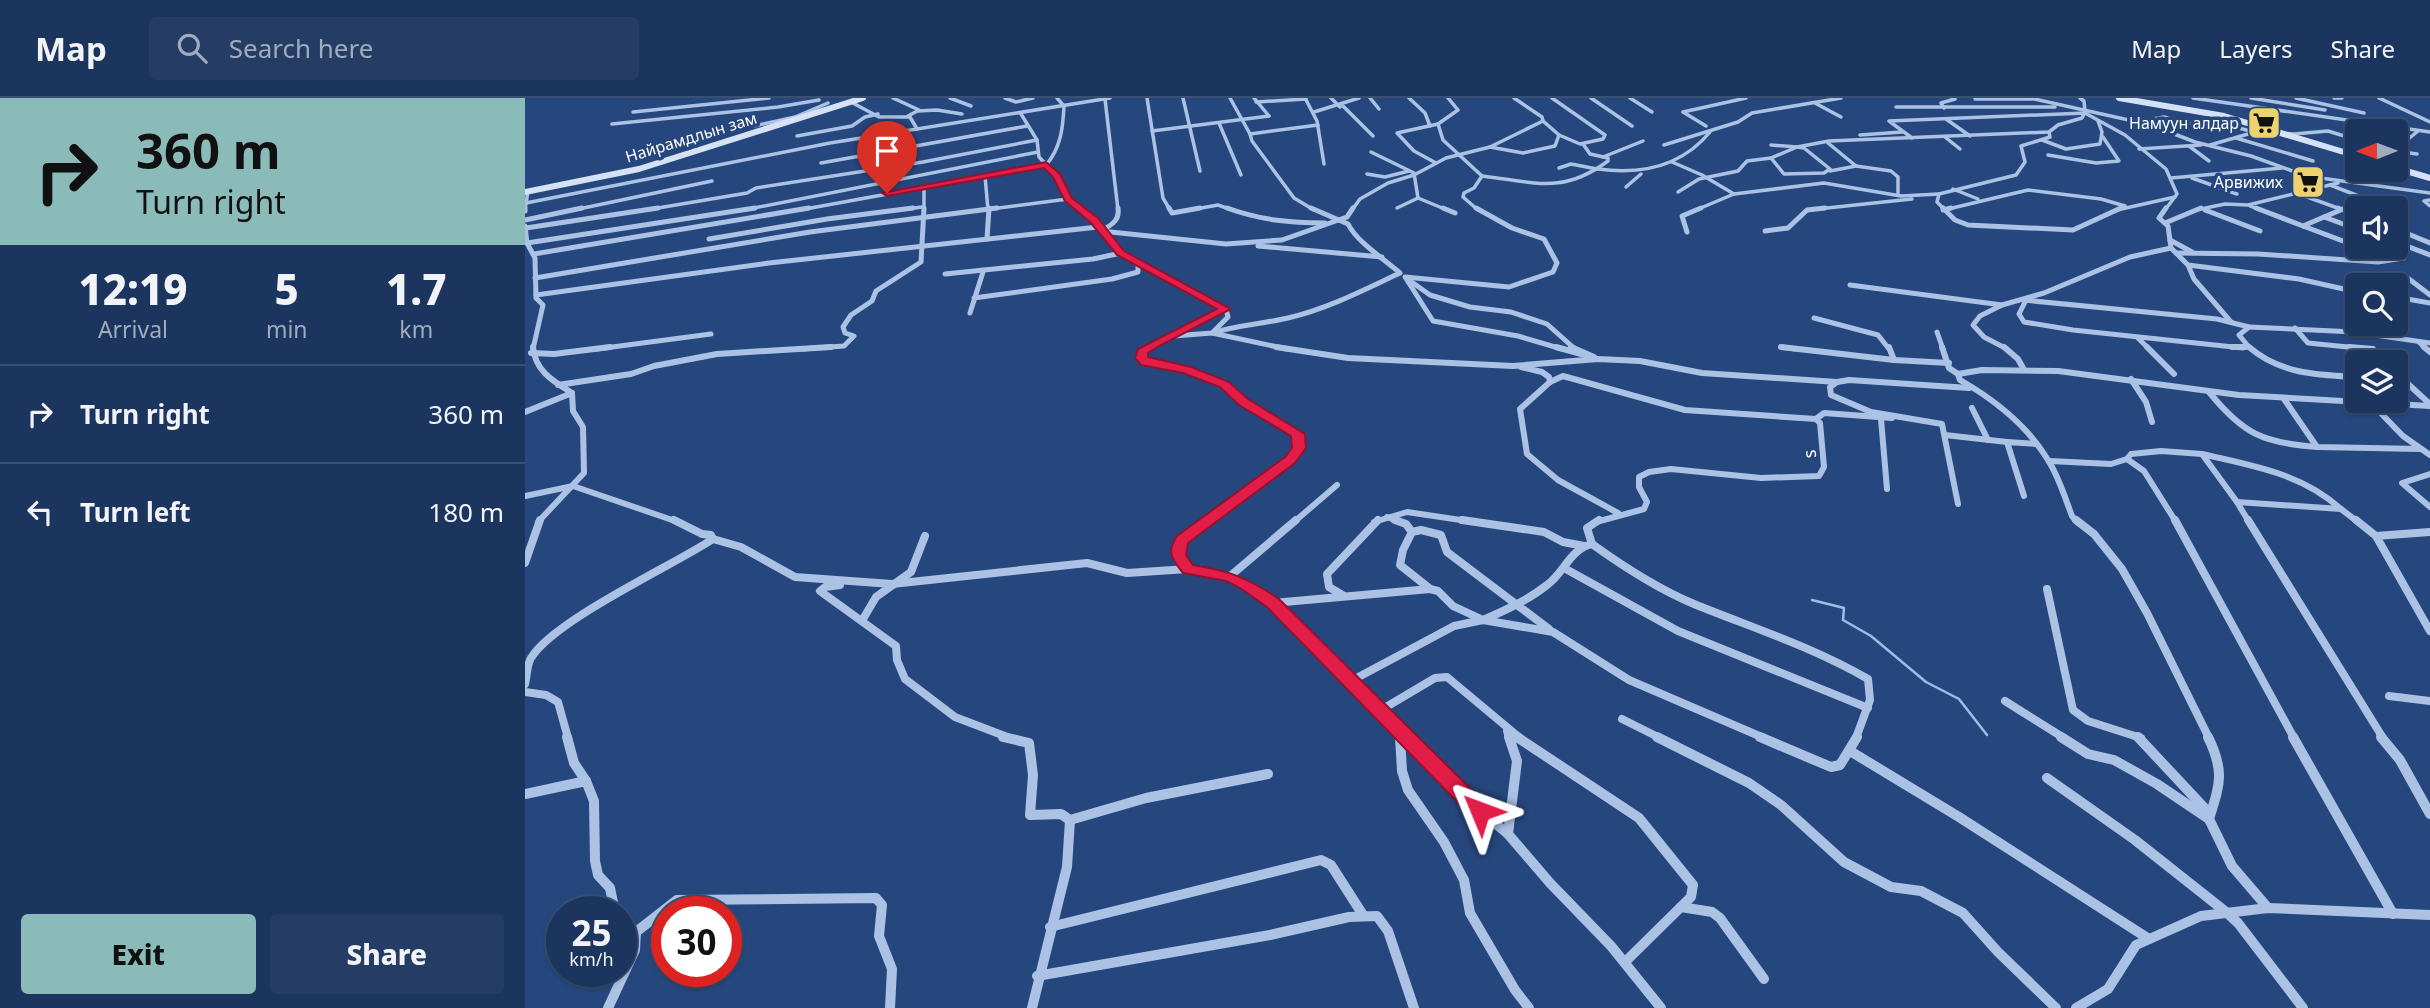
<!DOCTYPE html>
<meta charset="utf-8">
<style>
body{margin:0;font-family:"Noto Sans",sans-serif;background:#253d64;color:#f1f3f6;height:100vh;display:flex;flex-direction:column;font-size:26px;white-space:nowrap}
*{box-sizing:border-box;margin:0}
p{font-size:23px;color:#a0abbc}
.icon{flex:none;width:38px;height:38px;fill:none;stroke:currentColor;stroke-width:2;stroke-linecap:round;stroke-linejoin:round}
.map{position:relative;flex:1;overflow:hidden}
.drawer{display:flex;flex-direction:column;background:#1c355e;width:525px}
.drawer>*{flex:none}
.top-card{background:#8bbbb9;color:#111;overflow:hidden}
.needle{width:46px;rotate:269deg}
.buttons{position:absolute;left:1820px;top:21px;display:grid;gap:14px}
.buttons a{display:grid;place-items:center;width:63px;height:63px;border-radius:7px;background:#1c355e;box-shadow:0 2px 5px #0004,0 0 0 2px #3a5073;font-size:35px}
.speed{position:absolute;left:21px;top:798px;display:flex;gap:14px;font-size:35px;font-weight:700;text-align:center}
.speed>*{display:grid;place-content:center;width:91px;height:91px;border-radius:50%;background:#1c355e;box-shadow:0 2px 5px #0004,0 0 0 2px #3a5073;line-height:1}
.speed small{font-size:18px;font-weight:400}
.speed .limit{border:10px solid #d22;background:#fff;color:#111}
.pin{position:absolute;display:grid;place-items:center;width:60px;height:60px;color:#fff;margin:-72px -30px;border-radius:50% 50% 50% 0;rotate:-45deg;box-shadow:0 0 7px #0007}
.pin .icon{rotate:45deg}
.me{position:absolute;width:77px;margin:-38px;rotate:314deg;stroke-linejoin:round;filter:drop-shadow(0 0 5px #0008)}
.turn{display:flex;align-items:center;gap:24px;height:147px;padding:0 21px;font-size:32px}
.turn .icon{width:91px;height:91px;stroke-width:2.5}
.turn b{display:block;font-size:49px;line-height:60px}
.eta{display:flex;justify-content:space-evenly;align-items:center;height:119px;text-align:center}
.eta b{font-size:42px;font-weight:800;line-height:49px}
.button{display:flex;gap:14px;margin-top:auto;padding:14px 21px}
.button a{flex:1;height:80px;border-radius:7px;background:#8bbbb9;color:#111;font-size:28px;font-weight:800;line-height:80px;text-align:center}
.button a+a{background:#253d64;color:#f1f3f6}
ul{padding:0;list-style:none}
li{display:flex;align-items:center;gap:21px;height:98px;padding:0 21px;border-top:2px solid #3a5073}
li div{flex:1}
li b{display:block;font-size:26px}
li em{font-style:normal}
header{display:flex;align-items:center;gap:42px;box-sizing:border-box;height:98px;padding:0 35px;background:#1c355e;border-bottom:2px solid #3a5073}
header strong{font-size:33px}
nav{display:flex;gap:38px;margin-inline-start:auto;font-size:24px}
.search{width:490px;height:63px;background:#253d64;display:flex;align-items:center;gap:18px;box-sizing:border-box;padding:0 24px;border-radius:7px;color:#a0abbc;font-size:26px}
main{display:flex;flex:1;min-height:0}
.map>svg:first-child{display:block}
</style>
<header>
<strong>Map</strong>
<div class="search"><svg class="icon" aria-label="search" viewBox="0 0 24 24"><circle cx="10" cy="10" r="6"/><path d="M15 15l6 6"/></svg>Search here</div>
<nav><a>Map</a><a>Layers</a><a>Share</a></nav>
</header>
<main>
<section class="drawer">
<div class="top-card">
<div class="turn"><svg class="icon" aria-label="right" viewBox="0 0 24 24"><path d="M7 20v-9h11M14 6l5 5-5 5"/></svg><div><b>360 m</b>Turn right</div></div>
</div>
<div class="eta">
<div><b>12:19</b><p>Arrival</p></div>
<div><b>5</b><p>min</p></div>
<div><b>1.7</b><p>km</p></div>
</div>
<ul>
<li><svg class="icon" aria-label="right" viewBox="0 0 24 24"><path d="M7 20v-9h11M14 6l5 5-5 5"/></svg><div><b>Turn right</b></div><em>360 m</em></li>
<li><svg class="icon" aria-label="left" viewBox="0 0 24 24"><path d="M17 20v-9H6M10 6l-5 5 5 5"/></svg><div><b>Turn left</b></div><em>180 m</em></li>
</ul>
<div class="button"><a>Exit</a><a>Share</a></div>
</section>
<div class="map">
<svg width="1905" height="910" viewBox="0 0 1905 910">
<rect width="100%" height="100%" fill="#26477e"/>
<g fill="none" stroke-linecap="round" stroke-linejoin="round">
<path stroke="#a0bce6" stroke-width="2.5" d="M1287,502l32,8 -1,12 28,16 55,46 33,17 28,36"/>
<g stroke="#abc2e5" stroke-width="3.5">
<path d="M368,0l26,12 -11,6"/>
<path d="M425,0l21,8"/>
<path d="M480,0l11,4 17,-4"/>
<path d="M622,0l16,100 7,12"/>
<path d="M658,0l17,73"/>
<path d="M705,0l20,36 68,-9"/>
<path d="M729,0l15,18"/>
<path d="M780,0l12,23 7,43"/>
<path d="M806,0l9,9"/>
<path d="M845,0l9,11"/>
<path d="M884,0l16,15 5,13"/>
<path d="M923,0l10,12 -20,14 5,16 39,36 -8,12 -10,5 -1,4 15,13"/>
<path d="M1027,0l53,37 -2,4 -23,5 -21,-9"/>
<path d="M1066,0l41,28"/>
<path d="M1105,0l22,14"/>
<path d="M1505,0l121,27 44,17 56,14 55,20 124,17"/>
<path d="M1668,0l237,34"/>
<path d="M1726,0l74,12"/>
<path d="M1771,0l68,15"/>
<path d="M1809,0h8"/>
<path d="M1854,0l51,24"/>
<path d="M580,1l13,111"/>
<path d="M1450,1h57"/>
<path d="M326,4l28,15h31l7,12"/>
<path d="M731,4l50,-3"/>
<path d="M1290,5l26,14"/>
<path d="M818,8l30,30"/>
<path d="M1371,9h159"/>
<path d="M1419,10l-3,-5 14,-4 -3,-1"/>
<path d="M393,13l19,-1 25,4"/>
<path d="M108,14l136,-14"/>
<path d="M789,14l45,-14"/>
<path d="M496,16l16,26 2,17 18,19 11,23 13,11"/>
<path d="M1421,21l24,17"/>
<path d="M1680,21l49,13"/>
<path d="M1617,23l22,-4 41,10"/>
<path d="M694,25l22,52"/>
<path d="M87,26l166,-17 41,-7"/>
<path d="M229,28l41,-9 33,-14"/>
<path d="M1181,28l-23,-14 63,-14"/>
<path d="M377,33l11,17"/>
<path d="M627,33l117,-15"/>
<path d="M725,36l2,7 42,57 20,12"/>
<path d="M1335,37l42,-3"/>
<path d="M272,38l55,-10 13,-9 13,-3"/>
<path d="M1420,39l15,12"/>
<path d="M1387,40l-23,-17 196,-8 40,22 41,34 11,25 -12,16"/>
<path d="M1711,40l77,23"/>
<path d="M1517,42l24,9 34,-5 2,-12 -4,-11"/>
<path d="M1882,42l11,-9"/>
<path d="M1303,45l28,23 -26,5"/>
<path d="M1139,47l74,-23 14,-9 89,-15"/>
<path d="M1246,47l26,2"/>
<path d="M1685,47l45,-13 39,2 34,-3 29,9"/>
<path d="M1664,48l20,15"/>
<path d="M965,49l33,6 32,-7 4,-11 -16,-14"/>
<path d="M1272,49l7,1 26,21 -6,4 -40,1 -13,-16z"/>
<path d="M1272,49l32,-6 220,-9 9,-7 24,-7 3,-6 -1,-11 -4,-3"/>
<path d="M1614,51l62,-4"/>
<path d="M1871,53l21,3"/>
<path d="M846,54l43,21 4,25 -21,10"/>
<path d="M1523,57l48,8 23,-2 -16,-24"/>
<path d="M1078,59l40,-16"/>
<path d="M1147,64l30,13 32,19 -38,16"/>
<path d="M296,65l206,-37"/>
<path d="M911,65l-22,-12 -17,-18 41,-9"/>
<path d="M1331,68l35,5 7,6v16"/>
<path d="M1034,70l12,-4 26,5"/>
<path d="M1073,71c44,6 83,-2 112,-37"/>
<path d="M1826,71l6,-2"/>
<path d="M842,76l18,3 24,-6"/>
<path d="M460,78l3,34"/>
<path d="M957,78c53,6 80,19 126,-15v-3l-18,-4 -7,-10"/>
<path d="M1646,80l111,-10"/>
<path d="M1667,80l45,16"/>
<path d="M1839,82l49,-7"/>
<path d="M1805,87l39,15"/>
<path d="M1101,89l15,-13"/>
<path d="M1428,91l25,10"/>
<path d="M1153,94l21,-13 39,-8 9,-10 24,-3"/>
<path d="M1209,96l90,-11 77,13 38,-2"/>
<path d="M1774,96l44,16"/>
<path d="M893,100l29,12"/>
<path d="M1905,102l-6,1 6,5"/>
<path d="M1,105l304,-60 280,-45"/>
<path d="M1725,108l10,4"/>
<path d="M0,112l3,-19"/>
<path d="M49,112l138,-29"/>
<path d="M121,112l101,-17 9,-5 167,-26 114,-22"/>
<path d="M219,112l294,-58"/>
<path d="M275,112l246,-45c15,-17 17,-38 18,-59l-7,-8"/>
<path d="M374,112l23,-3"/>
<path d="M399,112v-24"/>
<path d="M458,112l85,-11"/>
<path d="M665,112l28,-5 14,5"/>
<path d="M827,112l8,-11 28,-16 26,-8 32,-17 44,-11 53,-26 -1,-4 -28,-19"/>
<path d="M1283,112l104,-11"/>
<path d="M1419,112l84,-20 73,9 24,7"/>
<path d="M1420,112l-8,-8 2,-8 77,-19 9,-13 -4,-16 29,-9 -1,-5"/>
<path d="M1592,112l58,-13"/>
<path d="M1671,112l29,-6 23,1 90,-22"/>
</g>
<g stroke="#abc2e5" stroke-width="5">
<path d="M554,110l15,12 27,33 105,56"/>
<path d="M593,110c2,13 -7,17 -17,23l125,13 56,-4 65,-23 6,-9"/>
<path d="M644,110l3,5 28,-5"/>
<path d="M702,110c33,12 63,15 98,15"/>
<path d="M918,110l12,5"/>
<path d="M1418,110l12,12 13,5 105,5 48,-22"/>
<path d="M1641,110l-7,10 9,8 3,22 17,17 111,14 58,13"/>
<path d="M1731,110l47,18 21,-9"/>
<path d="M1813,110l19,7"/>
<path d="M1818,111l-19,8 33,12"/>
<path d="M1418,112l8,-2"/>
<path d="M1680,112l55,21"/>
<path d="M0,113v-3"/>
<path d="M0,122l57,-12"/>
<path d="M1640,125l36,-15"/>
<path d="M0,128l2,17 8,15 1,40 7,7 -10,44"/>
<path d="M1778,128l88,33"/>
<path d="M1,130l132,-20"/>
<path d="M1871,131l34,14"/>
<path d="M1240,133l23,-3 19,-18 18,-2"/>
<path d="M1162,134l-5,-16 19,-8"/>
<path d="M184,141l118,-20 86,-11"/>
<path d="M462,141l2,-31"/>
<path d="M1645,142l22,12"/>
<path d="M1871,144l34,13"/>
<path d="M2,145l228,-35"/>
<path d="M733,148l124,11"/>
<path d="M1651,155l82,1 120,8 26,-4 -18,-11"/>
<path d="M9,156l275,-46"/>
<path d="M1663,167l6,14 37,43"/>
<path d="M420,176l148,-15 28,-6"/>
<path d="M880,179l104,10 44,-15 4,-9 -13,-24 -32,-11 -36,-20"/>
<path d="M10,180l275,-46 187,-24"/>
<path d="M881,180l24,17 40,12 41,5 36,12 28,25"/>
<path d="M1884,181l21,16"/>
<path d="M882,182l26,41 85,15 44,13"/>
<path d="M1325,187l152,20 42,-12 86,-36 41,-9"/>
<path d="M11,197l233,-32 329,-36"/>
<path d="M1871,199l34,6"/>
<path d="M449,200l138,-19 26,-7v-9"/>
<path d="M1498,202l194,19 32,8 -10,8 9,11 -5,2 -170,-18 -49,-8 -5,-8 6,-12z"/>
<path d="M1477,207l-22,11 -7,9 11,12 23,12"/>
<path d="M445,215l13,-41"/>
<path d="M1289,220l64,17 11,14"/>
<path d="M1724,229l105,5 76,11"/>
<path d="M1770,230l13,15 60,6"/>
<path d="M1412,234l6,17"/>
<path d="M649,238l38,-3 16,-16 -2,-8"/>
<path d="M1613,240l11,11"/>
<path d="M1894,244l7,7"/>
<path d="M1723,248l3,3"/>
<path d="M1256,249l14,2"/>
<path d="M72,251l114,-15"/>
<path d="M278,251l41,-3 10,-10 -9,-3 -2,-6 8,-12 21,-14 4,-10 45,-29 3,-54"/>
<path d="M622,251l79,-40"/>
<path d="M762,251l-75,-16c25,-8 50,-9 76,-15 39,-9 76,-28 112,-45 -16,-14 -43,-31 -52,-49l-37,-16"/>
</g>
<g stroke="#abc2e5" stroke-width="6">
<path d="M624,249l-7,5 -1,6 4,4 42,8 37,15 20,17 54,32 1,14 -9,12 -85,62"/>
<path d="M751,249l72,11 165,8 85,-7 42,2 62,12 135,9"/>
<path d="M1031,249l29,8"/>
<path d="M1046,249l23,10"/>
<path d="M1256,249l113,13 55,3"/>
<path d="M1364,249l5,13"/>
<path d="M1417,249l7,21 9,6"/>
<path d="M1479,249l14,12 5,9"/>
<path d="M1622,249l27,27"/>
<path d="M1707,249h14"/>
<path d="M1724,249c31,27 68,28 108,30"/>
<path d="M1824,249l24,2 13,13"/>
<path d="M1899,249l6,5"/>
<path d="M6,255l23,1 56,-7"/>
<path d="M996,269l21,5 7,5 1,5 -30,27 7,45 31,26 60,33"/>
<path d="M1606,281l15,23 6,20"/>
<path d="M1871,283l12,3 22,20"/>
<path d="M1025,284l13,-6 122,34 131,9 8,-6 68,5"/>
<path d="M33,287l73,-11 23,-8 63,-12 114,-7"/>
<path d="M1684,294c34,42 54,51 108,55"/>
<path d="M1759,301l33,48 104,2"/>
<path d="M1847,306l31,32 27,19"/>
<path d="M1447,310l16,32"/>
<path d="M0,314l47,-19c-19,-12 -37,-22 -39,-46"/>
<path d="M1356,321l6,70"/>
<path d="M1420,337l62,7"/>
<path d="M1677,356c51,12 99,19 139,55"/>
<path d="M1602,361l4,-5 30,-3 41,3 35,48"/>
<path d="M1524,363l62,3 16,-5 17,12 32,51"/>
<path d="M1905,376l-28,9 28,24"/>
<path d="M0,398l48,-10 105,36"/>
<path d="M1499,398l-17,-54 29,2"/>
<path d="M1433,406l-16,-80 -71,-12 -40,-17 -1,-8 7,-5 12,-2 120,8"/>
<path d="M862,419l13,5"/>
<path d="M13,424l46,-49 -1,-46 -10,-16 -1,-18"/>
<path d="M769,424l43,-37"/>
<path d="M849,424l33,-10 67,10"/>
<path d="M1071,424l48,-13 3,-7 -8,-15v-10l10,-5 22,-3 90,9 58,-2 5,-9 -4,-44 -4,-4"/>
<path d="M1552,424l-5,-6c-7,-18 -13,-39 -24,-56 -21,-35 -53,-60 -88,-80l-2,-6 24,-4 76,1 181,24 191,11"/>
<path d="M1724,424l-12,-20 104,7 17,13"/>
</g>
<g stroke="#abc2e5" stroke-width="8">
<path d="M149,422l28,14 9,1 2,4 28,8 54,30 97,7 195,-21 40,10 61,-4 41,8 17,7 27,19 157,-14 8,2 15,15 30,14"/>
<path d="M870,422l11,4 6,8 -9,18 -3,15 29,23"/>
<path d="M937,422l82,12 19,10 21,4"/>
<path d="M1551,422l18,14 28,35 25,44 62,125"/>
<path d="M1650,422l119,218"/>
<path d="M1723,422l135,218"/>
<path d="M1831,422l20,16"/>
<path d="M887,434l9,-2 20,5 6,17 102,77"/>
<path d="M1905,434l-54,4 54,95"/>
<path d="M1067,446l-5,-16 12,-8"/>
<path d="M0,465l15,-43"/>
<path d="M1039,470l114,63 190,77"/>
<path d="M663,471l-9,-14 1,-11 28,-24"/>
<path d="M704,479l67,-57"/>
<path d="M315,487l-15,2 -5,4 76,55 1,14 8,19 50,38 55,21"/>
<path d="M1522,491l26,121 15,11 53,17"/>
<path d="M819,498l-15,-9 -2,-13 51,-54"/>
<path d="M748,505l132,135"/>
<path d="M338,521l13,-22 35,-25 14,-36"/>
<path d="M958,522l70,12 76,48 135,58"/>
<path d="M958,522c23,-10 45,-20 64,-35 18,-13 22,-35 45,-41 32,23 66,45 102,60 59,24 119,43 174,75l2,21 -14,38"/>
<path d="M826,583l103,-55 29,-6"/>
<path d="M0,586c2,-8 2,-20 6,-26 23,-38 141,-92 182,-119"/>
<path d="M0,594l21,3 12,7 10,36"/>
<path d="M1864,598l41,5"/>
<path d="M1480,603l59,37"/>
<path d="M856,612l54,-32 12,-1 73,61"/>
<path d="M1097,621l38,19"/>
<path d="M874,631l1,9"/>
<path d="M982,633l2,7"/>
</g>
<g stroke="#abc2e5" stroke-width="10">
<path d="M42,639l7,26 12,18 8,20 1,60 3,14 12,13 5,24"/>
<path d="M478,639l26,6 4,32 -3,40 31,-1 9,6 76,-22 122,-24"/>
<path d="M875,639l2,34 6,19 36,52 20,38 6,33 45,77 14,18"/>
<path d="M878,639l77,74 28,23 42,49 61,63 50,62"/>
<path d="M992,639l122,81 54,67 -2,12 -66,65"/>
<path d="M1132,639l92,46 32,22 63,57 47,25 30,4 42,22 35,39 58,56"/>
<path d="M1235,639l71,30 9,-2 17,-28"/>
<path d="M1536,639l27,17 26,6 43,24 52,35"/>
<path d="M1613,639l72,77"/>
<path d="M1683,639c17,35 12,47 1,82l23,47 36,42"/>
<path d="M1768,639l100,177"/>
<path d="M1856,639l19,23 30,54"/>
<path d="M1325,653l109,66 190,122"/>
<path d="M1522,680l88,62 91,72 12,11 65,85"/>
<path d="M0,696l61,-13"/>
<path d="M983,736l9,-73 -8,-24"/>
<path d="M1156,809l31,5 8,6 44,61"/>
<path d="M525,829l271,-67 10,5 32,50"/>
<path d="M111,834l41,-32 199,-2 6,7 -3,31 13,33 -2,39"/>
<path d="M512,878l233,-41 79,-18 28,-1 11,15 26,77"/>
<path d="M83,910l27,-58 1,-18 -15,-12"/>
<path d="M507,910l35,-141 3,-47"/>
<path d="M1551,910l32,-19 28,-44 65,-29 67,-8 162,7"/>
</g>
<g stroke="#d5e1f5" stroke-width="6">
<path d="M1594,0l105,18 133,40"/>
<path d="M1871,70l34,10"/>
<path d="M0,94l114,-23 224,-71"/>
</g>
</g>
<path fill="#e11d48" stroke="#92132f" stroke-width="2" d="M521,64l14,12 12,24 26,20 26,33 107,58 -74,38 -9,6v4l43,10 38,15 19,17 57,35 1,14 -11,15 -107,80 -2,12 7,10c37,6 55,13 86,34l208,206 3,6 -3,6 -7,3 -8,-3 -205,-210 -27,-19 -14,-7 -43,-8c-11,-14 -17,-21 -6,-37l108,-79 7,-9 -1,-12 -52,-31 -19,-18 -37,-14 -42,-8 -6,-7 3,-9 79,-40 -100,-54 -26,-32 -26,-22 -12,-24 -9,-9 -157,28 -5,-3z"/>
<defs>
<symbol id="supermarket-square" viewBox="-11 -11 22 22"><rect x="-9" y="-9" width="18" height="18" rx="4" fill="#efd270" stroke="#26477e"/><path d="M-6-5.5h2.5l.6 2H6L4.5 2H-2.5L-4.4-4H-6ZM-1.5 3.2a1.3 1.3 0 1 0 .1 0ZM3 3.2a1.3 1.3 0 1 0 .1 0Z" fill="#111"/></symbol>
</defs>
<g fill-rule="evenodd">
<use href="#supermarket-square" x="1720" y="6" width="38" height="38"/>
<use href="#supermarket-square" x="1764" y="65" width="38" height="38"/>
</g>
<g text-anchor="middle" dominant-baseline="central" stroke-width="7" stroke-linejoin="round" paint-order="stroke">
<g font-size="16" fill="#fff" stroke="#26477e" text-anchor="end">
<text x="1714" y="25">Намуун алдар</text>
<text x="1758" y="84">Арвижих</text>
</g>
<g font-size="16" fill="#fff" stroke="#26477e">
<text transform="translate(166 39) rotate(-17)">Найрамдлын зам</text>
</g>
<g font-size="18" fill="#fff" stroke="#26477e">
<text transform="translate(1284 356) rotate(-95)">s</text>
</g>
</g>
</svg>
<div class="buttons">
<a><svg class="needle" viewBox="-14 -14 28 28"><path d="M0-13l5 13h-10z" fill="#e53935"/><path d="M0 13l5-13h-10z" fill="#a0abbc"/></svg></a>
<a><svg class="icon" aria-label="sound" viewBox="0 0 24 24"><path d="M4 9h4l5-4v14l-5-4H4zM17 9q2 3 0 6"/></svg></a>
<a><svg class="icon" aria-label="search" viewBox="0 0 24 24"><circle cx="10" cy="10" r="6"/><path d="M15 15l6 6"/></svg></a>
<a><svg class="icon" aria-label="layers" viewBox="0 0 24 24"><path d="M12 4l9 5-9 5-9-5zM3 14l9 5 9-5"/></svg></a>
</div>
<div class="speed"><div>25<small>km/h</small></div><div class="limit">30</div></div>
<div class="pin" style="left:362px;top:95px;background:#d93025"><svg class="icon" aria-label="arrive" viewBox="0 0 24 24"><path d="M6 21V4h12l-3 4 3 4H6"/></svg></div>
<svg class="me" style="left:955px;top:713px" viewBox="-20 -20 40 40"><path d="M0-17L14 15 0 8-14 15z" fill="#e11d48" stroke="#fff" stroke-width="4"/></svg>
</div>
</main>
